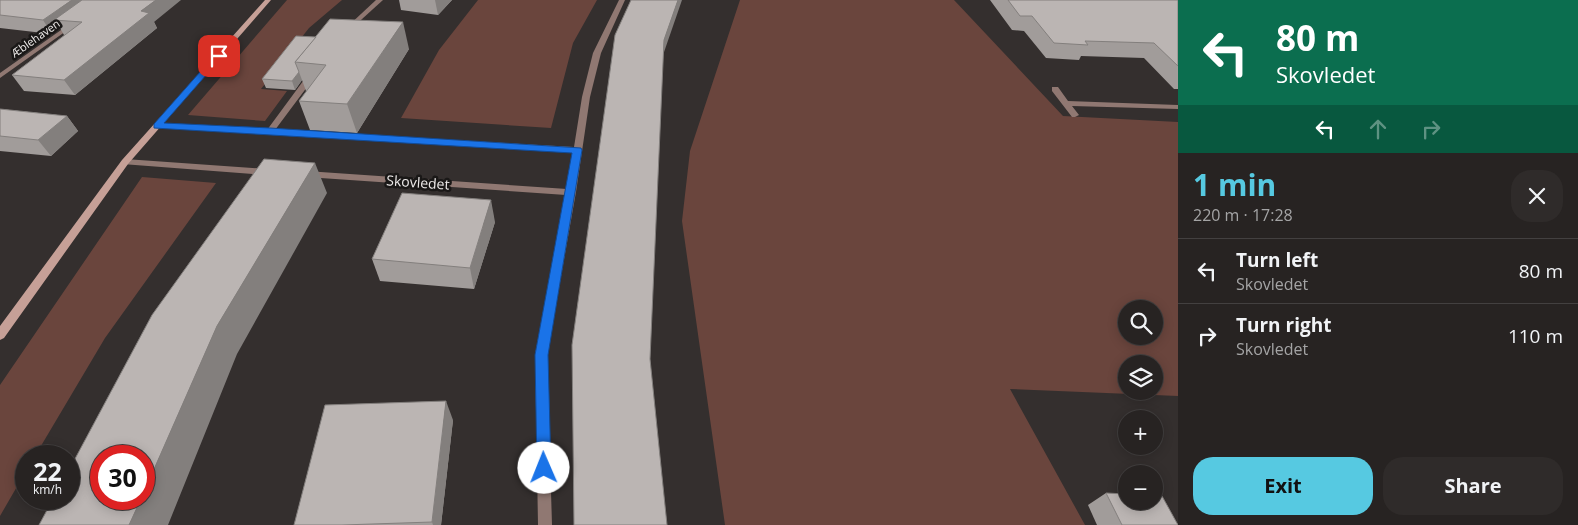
<!DOCTYPE html>
<meta charset="utf-8">
<style>
body{margin:0;font-family:"Open Sans",sans-serif;background:#2f2b2a;color:#f1f3f6;height:100vh;display:flex;flex-direction:column;font-size:19px;white-space:nowrap}
*{box-sizing:border-box;margin:0}
p{font-size:16px;color:#a4a4a5}
.icon{flex:none;width:28px;height:28px;fill:none;stroke:currentColor;stroke-width:2;stroke-linecap:round;stroke-linejoin:round}
.map{position:relative;flex:1;overflow:hidden}
.drawer{display:flex;flex-direction:column;background:#272322;width:400px}
.drawer>*{flex:none}
.banner{background:#0b6e4f;color:#fff;overflow:hidden}
.fabs{position:absolute;left:1118px;top:300px;display:grid;gap:10px}
.fabs a{display:grid;place-items:center;width:45px;height:45px;border-radius:50%;background:#272322;box-shadow:0 2px 12px #0003,0 0 0 1px #434040;font-size:25px}
.speed{position:absolute;left:15px;top:445px;display:flex;gap:10px;font-size:25px;font-weight:700;text-align:center}
.speed>*{display:grid;place-content:center;width:65px;height:65px;border-radius:50%;background:#272322;box-shadow:0 2px 12px #0003,0 0 0 1px #434040;line-height:1}
.speed small{font-size:12px;font-weight:400}
.speed .limit{border:8px solid #d22;background:#fff;color:#111}
.pin{position:absolute;display:grid;place-items:center;width:42px;height:42px;color:#fff;margin:-21px;border-radius:10px;box-shadow:0 2px 8px #0006}
.me{position:absolute;width:55px;margin:-28px;rotate:359deg;stroke-linejoin:round;filter:drop-shadow(0 0 4px #0008)}
.turn{display:flex;align-items:center;gap:18px;height:105px;padding:0 15px;font-size:22px}
.turn .icon{width:65px;height:65px;stroke-width:2.5}
.turn b{display:block;font-size:35px;line-height:42px}
.lanes{display:flex;align-items:center;height:48px;padding:0 15px;background:#0003;justify-content:center;gap:25px;direction:ltr}
.lanes .off{opacity:.35}
.round{display:grid;place-items:center;flex:none;width:52px;height:52px;border-radius:20px;background:#2f2b2a}
.summary{display:flex;align-items:center;justify-content:space-between;height:85px;padding:0 15px}
h1{font-size:30px;font-weight:700;line-height:38px;color:#56c9e1}
.button{display:flex;gap:10px;margin-top:auto;padding:10px 15px}
.button a{flex:1;height:58px;border-radius:20px;background:#56c9e1;color:#111;font-size:20px;font-weight:700;line-height:58px;text-align:center}
.button a+a{background:#2f2b2a;color:#f1f3f6}
ul{padding:0;list-style:none}
li{display:flex;align-items:center;gap:15px;height:65px;padding:0 15px;border-top:1px solid #434040}
li div{flex:1}
li b{display:block;font-size:19px}
li em{font-style:normal}
main{display:flex;flex:1;min-height:0}
.map>svg:first-child{display:block}
</style>
<main>
<div class="map">
<svg width="1178" height="525" viewBox="0 0 1178 525">
<rect width="100%" height="100%" fill="#342f2e"/>
<g fill="#6a453d" fill-rule="evenodd">
<path d="M287,0h55l-33,28 -48,61 26,2 -22,30 -77,-6z"/>
<path d="M478,0h119l-24,43 -22,85 -150,-10 38,-68z"/>
<path d="M740,0h214l109,116 115,6v274l-168,-7 75,136h-360l-43,-304 8,-70zM1126,309h28v27h-28zM1126,364h28v27h-28z"/>
<path d="M142,177l74,6 -111,155 -70,118h-9v15l-26,45v-131z"/>
</g>
<g fill="none" stroke-linecap="round" stroke-linejoin="round">
<g fill="#907872" fill-rule="evenodd">
<path d="M376,0h7l-32,29h-4v-2z"/>
<path d="M619,0h6l-24,53 -11,44 -14,95 -29,163 5,170h-14l-3,-170 31,-160 -260,-18 -4,-3 4,-3 261,18 6,-37 -416,-24 -4,-2 4,-2 110,6 42,-57h3l4,2 -41,55 299,17 8,-50 11,-44z"/>
<path d="M71,23l5,1 -76,54v-5z"/>
<path d="M1052,87h6l10,14 110,4v4l-106,-3 7,9 -4,2h-3l-20,-26z"/>
<path d="M125,159l142,10 4,3 -4,3 -145,-11 -1,-2z"/>
</g>
<path fill="#c6a097" fill-rule="evenodd" d="M265,0h6l-143,164 -124,174 -4,2v-14l122,-166z"/>
</g>
<g fill="#a19c9a">
<path d="M0,0l154,22 3,6 -82,67 -51,-4 -12,-16 53,-40h-1l-4,-7 -8,6 -52,-6z"/>
<path d="M399,0h53l-14,15 -37,-5z"/>
<path d="M990,0h188v89h-4l-30,-31 -63,-2 -2,4 -33,-2 -22,-27 -12,-1z"/>
<path d="M296,36l113,13 -52,84 -47,-3 -11,-29 8,-10h-1l-4,-11 -7,10 -29,-2 -4,-9z"/>
<path d="M0,109l67,7 11,15 -27,25 -51,-5z"/>
<path d="M495,222l-21,67 -94,-8 -8,-22z"/>
<path d="M453,420l-12,105h-147z"/>
<path d="M1106,493l72,32h-81l-9,-20z"/>
</g>
<g fill="#837f7d">
<path d="M72,0h28l-46,20 6,8 -8,6 -9,-14z"/>
<path d="M156,0h25l-27,22 3,6 -82,67 -11,-15 77,-69z"/>
<path d="M435,0h17l-14,15z"/>
<path d="M678,0h4l-19,55 1,-15z"/>
<path d="M403,22l6,27 -52,84 -10,-29z"/>
<path d="M299,72l3,8 -7,10 -3,-9z"/>
<path d="M67,116l11,15 -27,25 -13,-16z"/>
<path d="M315,163l12,30 -90,161 -69,171h-39l12,-26h3v-7l73,-166z"/>
<path d="M491,200l4,22 -21,67 -4,-21z"/>
<path d="M446,401l7,19 -12,105h-8l-1,-3z"/>
</g>
<g fill="#bbb5b3" stroke="#837f7d">
<path d="M0,0h72l-29,20 -43,-5z"/>
<path d="M82,0h74l-15,11 8,2 -85,67 -52,-5 70,-53 -28,-2z"/>
<path d="M631,0h47l-14,40 -14,319 17,166h-93l-2,-180 43,-310z"/>
<path d="M1008,0h170v66l-24,-23 -69,-2 3,4 -34,-2 -22,-27h-12z"/>
<path d="M330,19l73,3 -56,82 -48,-3 27,-36 -31,-3z"/>
<path d="M296,36l20,1 -21,25 4,10 -7,9 -30,-2z"/>
<path d="M0,109l67,7 -29,24 -38,-4z"/>
<path d="M264,159l51,4 -98,163 -73,166v-36h-43v43h40l-12,26h-90l14,-26h16v-29l83,-155z"/>
<path d="M402,193l89,7 -21,68 -98,-9z"/>
<path d="M446,401l-14,121 -90,3h-48l31,-120z"/>
<path d="M1106,493l20,1v7h28v-5h8l16,29h-56z"/>
</g>
<path fill="#1a73e8" stroke="#114b97" d="M219,53l2,1v4l-57,65 106,5 311,20 1,2 -34,205 3,113 -2,5 -5,2 -5,-2 -2,-5 -2,-113 37,-202 -418,-25v-4l62,-70z"/>
<g text-anchor="middle" dominant-baseline="central" stroke-width="5" stroke-linejoin="round" paint-order="stroke">
<g font-size="11" fill="#eeebea" stroke="#1a1817">
<text transform="translate(35 38) rotate(-35)">Æblehaven</text>
</g>
<g font-size="14" fill="#eeebea" stroke="#1a1817">
<text transform="translate(418 182) rotate(4)">Skovledet</text>
</g>
</g>
</svg>
<div class="fabs">
<a><svg class="icon" aria-label="search" viewBox="0 0 24 24"><circle cx="10" cy="10" r="6"/><path d="M15 15l6 6"/></svg></a>
<a><svg class="icon" aria-label="layers" viewBox="0 0 24 24"><path d="M12 4l9 5-9 5-9-5zM3 14l9 5 9-5"/></svg></a>
<a>+</a>
<a>−</a>
</div>
<div class="speed"><div>22<small>km/h</small></div><div class="limit">30</div></div>
<div class="pin" style="left:219px;top:56px;background:#d93025"><svg class="icon" aria-label="arrive" viewBox="0 0 24 24"><path d="M6 21V4h12l-3 4 3 4H6"/></svg></div>
<svg class="me" style="left:544px;top:468px" viewBox="-20 -20 40 40"><circle r="19" fill="#fff"/><path d="M0-13L10 11 0 6-10 11z" fill="#1a73e8"/></svg>
</div>
<section class="drawer">
<div class="banner">
<div class="turn"><svg class="icon" aria-label="left" viewBox="0 0 24 24"><path d="M17 20v-9H6M10 6l-5 5 5 5"/></svg><div><b>80 m</b>Skovledet</div></div>
<div class="lanes"><svg class="icon" aria-label="left" viewBox="0 0 24 24"><path d="M17 20v-9H6M10 6l-5 5 5 5"/></svg><svg class="icon off" aria-label="ahead" viewBox="0 0 24 24"><path d="M12 20V5M6 11l6-6 6 6"/></svg><svg class="icon off" aria-label="right" viewBox="0 0 24 24"><path d="M7 20v-9h11M14 6l5 5-5 5"/></svg></div>
</div>
<div class="summary"><div><h1>1 min</h1><p>220 m · 17:28</p></div><a class="round"><svg class="icon" aria-label="close" viewBox="0 0 24 24"><path d="M6 6l12 12M18 6L6 18"/></svg></a></div>
<ul>
<li><svg class="icon" aria-label="left" viewBox="0 0 24 24"><path d="M17 20v-9H6M10 6l-5 5 5 5"/></svg><div><b>Turn left</b><p>Skovledet</p></div><em>80 m</em></li>
<li><svg class="icon" aria-label="right" viewBox="0 0 24 24"><path d="M7 20v-9h11M14 6l5 5-5 5"/></svg><div><b>Turn right</b><p>Skovledet</p></div><em>110 m</em></li>
</ul>
<div class="button"><a>Exit</a><a>Share</a></div>
</section>
</main>
